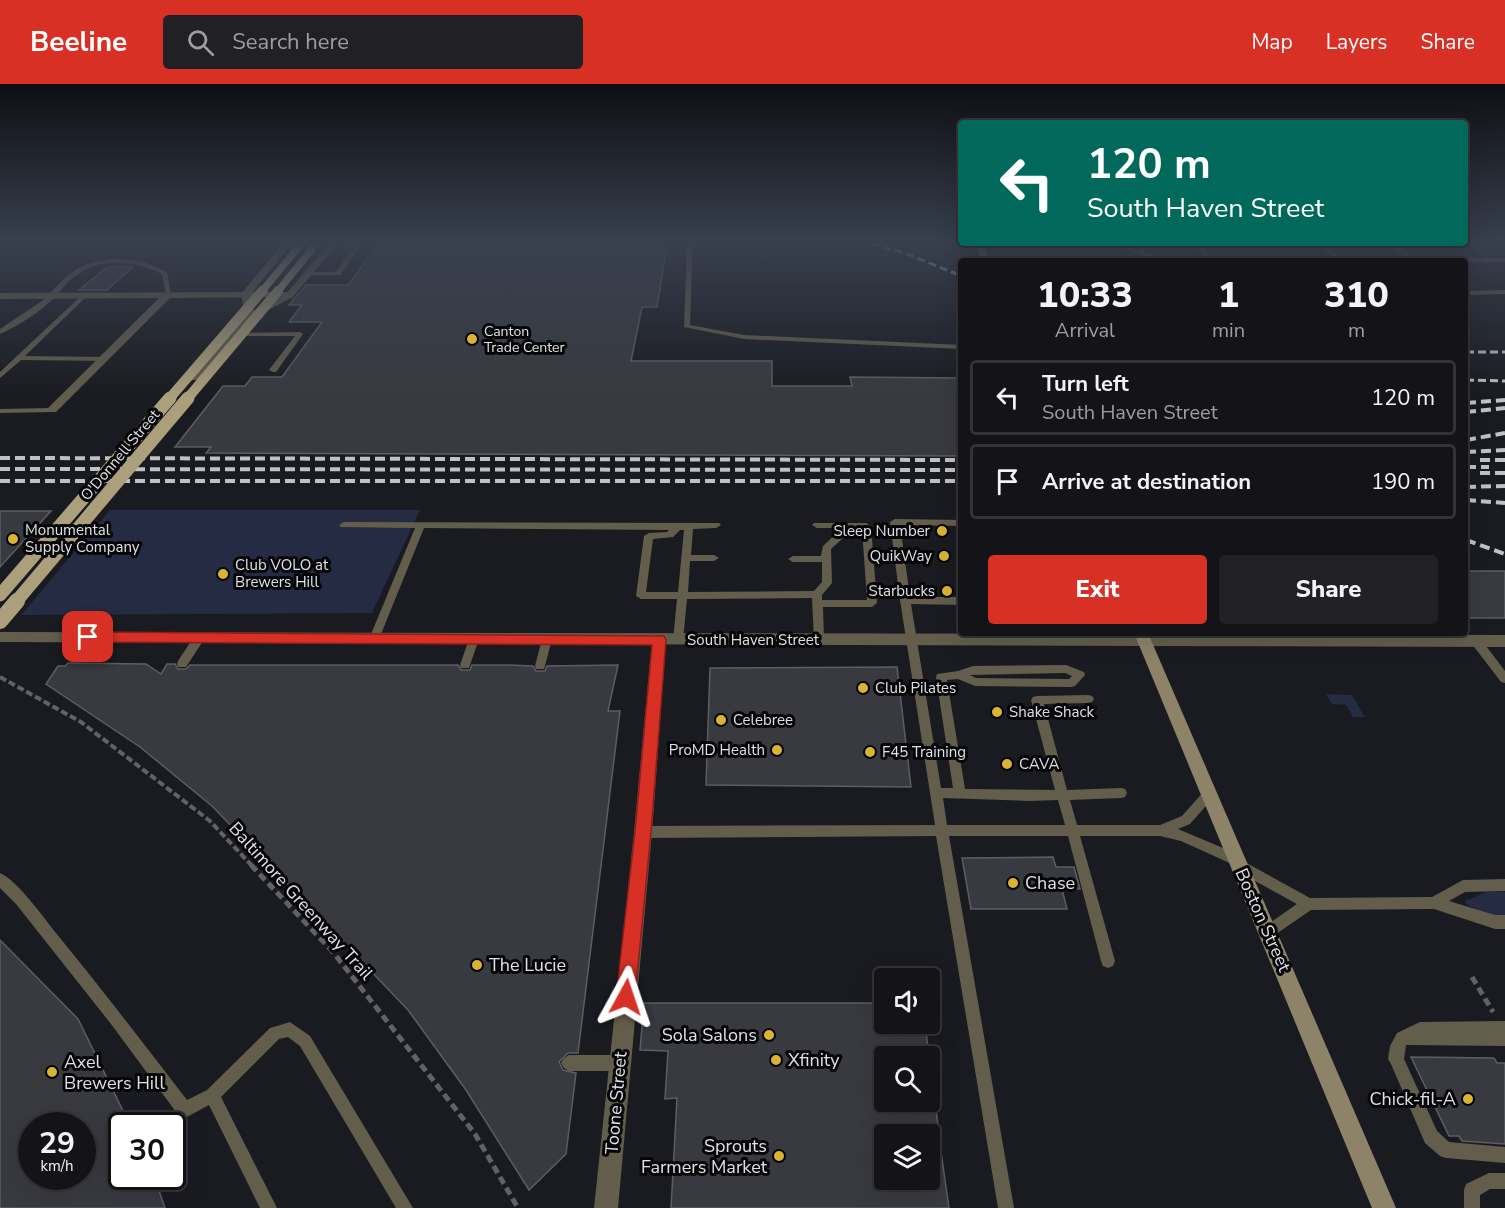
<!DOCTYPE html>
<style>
body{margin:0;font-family:"Nunito Sans",sans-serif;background:#212125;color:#f1f3f6;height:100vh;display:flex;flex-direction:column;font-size:22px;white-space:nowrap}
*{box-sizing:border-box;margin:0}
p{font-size:20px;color:#9d9ea2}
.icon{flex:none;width:33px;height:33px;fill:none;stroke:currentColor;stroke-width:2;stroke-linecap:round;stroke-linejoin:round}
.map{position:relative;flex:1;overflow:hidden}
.side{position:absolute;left:958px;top:174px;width:510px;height:378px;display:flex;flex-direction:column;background:#141418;border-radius:6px;box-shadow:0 6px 24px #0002,0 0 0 2px #333337}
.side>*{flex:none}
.hud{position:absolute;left:958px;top:36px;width:510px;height:126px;border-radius:6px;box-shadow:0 6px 24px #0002,0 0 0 2px #333337;background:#00695c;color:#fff;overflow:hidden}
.controls{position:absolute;left:874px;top:884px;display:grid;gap:12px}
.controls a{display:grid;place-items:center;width:66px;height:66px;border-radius:6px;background:#141418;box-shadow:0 6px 24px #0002,0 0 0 2px #333337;font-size:30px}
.speed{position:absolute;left:18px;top:1028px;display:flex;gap:12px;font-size:30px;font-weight:700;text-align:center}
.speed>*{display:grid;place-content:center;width:78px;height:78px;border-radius:50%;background:#141418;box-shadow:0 6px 24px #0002,0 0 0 2px #333337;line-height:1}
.speed small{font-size:15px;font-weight:400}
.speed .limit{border:3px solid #111;border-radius:9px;background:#fff;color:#111}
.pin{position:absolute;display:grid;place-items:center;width:51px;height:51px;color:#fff;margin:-26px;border-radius:12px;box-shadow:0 3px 9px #0006}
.me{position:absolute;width:66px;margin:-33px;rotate:5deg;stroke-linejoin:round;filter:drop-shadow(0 0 4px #0008)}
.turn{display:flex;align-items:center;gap:21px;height:126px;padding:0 30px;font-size:27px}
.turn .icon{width:78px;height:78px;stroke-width:2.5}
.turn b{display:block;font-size:42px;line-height:51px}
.eta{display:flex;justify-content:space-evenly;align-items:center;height:102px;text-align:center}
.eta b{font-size:36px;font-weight:800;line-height:42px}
.cta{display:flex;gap:12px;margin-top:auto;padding:12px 30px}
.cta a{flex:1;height:69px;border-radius:6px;background:#d93025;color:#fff;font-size:24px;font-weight:800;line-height:69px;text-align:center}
.cta a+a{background:#212125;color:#f1f3f6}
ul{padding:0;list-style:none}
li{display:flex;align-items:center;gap:18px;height:75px;margin:0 12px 9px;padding:0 18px;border:3px solid #333337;border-radius:6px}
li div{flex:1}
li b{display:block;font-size:22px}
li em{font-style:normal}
header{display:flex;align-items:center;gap:36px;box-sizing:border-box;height:84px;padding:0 30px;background:#d93025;color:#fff}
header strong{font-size:28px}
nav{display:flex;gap:33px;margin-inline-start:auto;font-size:21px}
.search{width:420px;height:54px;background:#212125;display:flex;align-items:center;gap:15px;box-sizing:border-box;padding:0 21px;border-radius:6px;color:#9d9ea2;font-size:22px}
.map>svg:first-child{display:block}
</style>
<header>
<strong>Beeline</strong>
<div class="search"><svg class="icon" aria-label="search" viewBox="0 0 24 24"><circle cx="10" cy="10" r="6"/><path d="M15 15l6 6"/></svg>Search here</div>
<nav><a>Map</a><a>Layers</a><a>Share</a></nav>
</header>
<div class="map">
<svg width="1505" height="1124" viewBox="0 0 1505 1124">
<rect width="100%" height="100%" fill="#1a1b20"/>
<g fill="#242b43">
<path d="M110,426h310l-48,103 -351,2z"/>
<path d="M1326,610l26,1 13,22h-12l-7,-12 -14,-1z"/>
<path d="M1486,808h19v24l-14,-1 -24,-10 -2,-4z"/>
</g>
<g fill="#383a3f" stroke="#5c5e63" stroke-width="1.5" fill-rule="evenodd">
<path d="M378,160l289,1 -10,62h-15l-11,54h141v25h80l-2,-9 112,1v78l-756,-3 5,-6h-36l48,-61h22l7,-9h30l40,-55h-33l13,-17h-13l17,-20h42z"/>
<path d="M110,183h23l-26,23h-28l26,-21z"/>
<path d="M0,427h51l-51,56z"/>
<rect x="1466" y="487" width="39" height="47"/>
<path d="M68,579l78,1 15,10 6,-10h8l3,5h8l4,-4h268l3,5h9l2,-5h37l24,1 3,5h9l2,-5 71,-1 -10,46h12l-42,342h-10l-9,9 4,8 13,3 -10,81 -37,36 -63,-100 -58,-80 -86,-90 -110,-114 -72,-59 -94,-63 12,-18h7z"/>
<path d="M897,583l14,120 -205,-2 4,-117z"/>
<path d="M1053,773l3,10h18l6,22h-18l5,20h-96l-9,-51z"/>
<path d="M0,856l78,79 52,106h-8v51h32l11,32h-165zM32,1041h50v51h-50z"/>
<path d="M644,919h241v20h40l4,33h-44v45h50l4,33h-54v45h45v-34h10l9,63h-278l6,-110 -12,1 3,-48 -28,-1z"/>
<path d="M1411,973l83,1 3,5h8v81l-43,-3 -3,-5h-10z"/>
</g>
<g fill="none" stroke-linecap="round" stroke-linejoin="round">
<path stroke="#616266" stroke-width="4" stroke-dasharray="7 3" stroke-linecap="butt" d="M0,593l81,45 129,99 43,46"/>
<g stroke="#616266" stroke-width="5" stroke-dasharray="8 4.5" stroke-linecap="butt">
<path d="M251,781l82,87 142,182 43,74"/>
<path d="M1472,893l21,35"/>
</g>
<g fill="#635d4c" fill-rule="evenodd">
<path d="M335,157h10l15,6 -20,28h-33v-2l2,-1h27l17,-24z"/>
<path d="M687,157h6l-3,84 54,10 218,10v4l-218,-10 -60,-12z"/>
<path d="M1105,159h10l23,7 -4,-7h6l5,9 23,9h-9z"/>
<path d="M1193,159h6l16,18h-6z"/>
<path d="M1318,159h6l17,16h65l-18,-16h7l19,15h91v4l-274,-1 3,-2h100z"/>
<path d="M116,174l28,4 23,10 4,23 -5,1 -4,-22c-31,-15 -65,-17 -92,6 -6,5 -10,12 -16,18 -14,14 -36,28 -54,36v-5l42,-28 23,-23 13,-10 12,-5z"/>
<path d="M1505,206v4l-39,1v-4z"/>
<path d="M82,211l5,1 -62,60 79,1h3v4l-86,-1 -21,18v-6z"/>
<path d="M232,249l68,-1 3,2 -27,38h-3l-4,-2 26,-34h-61l-3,-2z"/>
<path d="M52,324l4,2 -1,2 -55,1v-4z"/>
<path d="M895,435l67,1v6l-62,-1 10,72h52v8l-51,-1 30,184h12l-17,-111 1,-3 21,-3 15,-5 93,-1 18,7 1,3 -10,11 -4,1 -96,-1 -17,-7 -11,1 18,109 90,1 -24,-90 2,-3 4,-1 51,-1 4,1 2,3 -2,3 -4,1 -44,1 23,86 54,-2 4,1 2,4 -2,4 -4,1 -51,2 7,25h83l22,-9 23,-26 4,-1 4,1 2,4 -2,4 -23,26 -12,5 64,27 1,5 67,37 122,-1 31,-17 42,-1v12l-40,1 -16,9 46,14h10v14h-10l-61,-20 -123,1 -42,29 -5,-2 -2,-5 2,-5 33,-23 -62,-34 -1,-5 -53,-24 -21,-5h-80l35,125 -2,5 -5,2 -5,-2 -2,-5 -33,-125h-119l65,372h-16l-62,-372 -293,2 -4,-2 -2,-4 2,-4 4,-2 292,-1 -35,-225 -10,-78zM1065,589l7,3 -3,3 -93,-1 -6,-3zM943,714l86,3 29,-1 7,25h-118z"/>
<path d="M344,438l375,1 2,2 -5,3 -23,1 -2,26h23l5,3 -5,3h-24l-2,31 126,-1 8,-9v-20h-29l-5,-3 5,-3h28l2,-10 19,-18h-25l-5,-3 2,-2h52l5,3 6,77 -5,4h-49l1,33 -5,4 -5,-4 -2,-42 -125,1 -4,41 -5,4 -5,-4 4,-41h-36l-5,-3 8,-60 5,-3 18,-1 2,-2 -245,-2 -45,111 -5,4 -5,-4 46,-111 -74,-1 -2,-2zM853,445h9l5,71h-45v-5l10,-12 -1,-34zM680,446h4l-6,62h-32l7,-53 20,-2z"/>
<path d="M199,550l5,4 -1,3 -17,26h-8l-1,-3 1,-3 17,-26z"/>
<path d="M474,551l5,4 -9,26 -1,3h-8l-1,-3 9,-26z"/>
<path d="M547,551l5,4 -7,27 -1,3h-8l-1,-3 7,-27z"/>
<path d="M1476,553l4,1 25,33v12l-4,-1 -29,-38 -1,-3 1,-3z"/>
<path d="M0,789c17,7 44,45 56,60 45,55 88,111 131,167l20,-10 63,-62 20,-6 20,14 103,172h-17l-96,-162 -12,-9 -9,2 -58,58 56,111h-17l-51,-103 -24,13 -6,-2 -68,-92 -95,-120 -16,-16z"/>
<path d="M1505,937v25l-99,-1 -2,14 33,72 12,11 56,5v16l-59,-5 -6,-2 -15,-13 -34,-79 -3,-5 2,-13 7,-13 23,-11z"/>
<path d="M569,971h50l5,3 3,5 -3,5 -5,3h-50l-5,-3 -3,-5 3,-5z"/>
<path d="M1489,1089h16v16h-15l-10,6v13h-16v-18l2,-6z"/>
</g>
<g fill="#635d4c" fill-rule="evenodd">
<path d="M290,208l3,1v4l-123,1 -114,114h-8v-4l111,-110 -159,1v-6z"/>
<path d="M659,550l5,2 2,4 -14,192 -34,376h-24l40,-376 18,-192 2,-4z"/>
<path d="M1143,550l362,1v12l-362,-1 -5,-2 -2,-4 2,-4z"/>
</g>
<g fill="#635d4c" fill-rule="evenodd">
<path d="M285,157h9l-43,53 3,16 33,-17 44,-52h9l-47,56 -44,23 -51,60h-8v-4l51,-59 3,-7 -3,-16z"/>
<path d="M0,548l1143,2 5,2 2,4 -2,4 -5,2 -1143,-4z"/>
</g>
<g fill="#8c8368" fill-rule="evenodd">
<path d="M975,159h8l7,18h-8z"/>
<path d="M1134,549h14l248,575h-24z"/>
</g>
<g fill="#aca07c" fill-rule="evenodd">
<path d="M299,157h9l-42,51h-6v-4z"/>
<path d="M314,157h9l-42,52h-6v-4z"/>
</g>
<g stroke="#c0c1c4" stroke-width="3" stroke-dasharray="8 4" stroke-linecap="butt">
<path d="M860,157l42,11 60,24"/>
<path d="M1466,268h39"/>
<path d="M1466,296l39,1"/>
</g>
<g stroke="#c0c1c4" stroke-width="4" stroke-dasharray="10 5" stroke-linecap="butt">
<path d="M1466,319l39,-3"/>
<path d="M1466,328l39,-4"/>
<path d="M1466,356l39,-7"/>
<path d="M1466,368l39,-2"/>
<path d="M0,374l962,2"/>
<path d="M1480,376h25"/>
<path d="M1466,383h23"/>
<path d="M0,385l962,1"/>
<path d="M1480,389h25"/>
<path d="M0,397h962"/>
<path d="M1466,403l39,-1"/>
<path d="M1466,416l39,3"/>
<path d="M1466,456l39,14"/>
</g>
<g stroke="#aca07c" stroke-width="10">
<path d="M169,315l94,-109"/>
<path d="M187,315l91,-108"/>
</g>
<g stroke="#aca07c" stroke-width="13">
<path d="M0,511l170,-197"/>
<path d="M15,519l173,-205"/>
</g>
<path stroke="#aca07c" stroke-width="16" d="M0,537l17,-20"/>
</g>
<linearGradient id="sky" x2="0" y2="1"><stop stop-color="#0e0f12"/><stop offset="0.5" stop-color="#383f4e"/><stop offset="1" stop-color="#383f4e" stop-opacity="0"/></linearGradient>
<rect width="1505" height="315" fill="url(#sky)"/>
<path fill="#d93025" stroke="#8d1f18" stroke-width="1.5" d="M88,548l576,4 2,4 -15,192 -16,165 -3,6 -6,3 -7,-3 -3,-6 19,-165 17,-187 -564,-3 -6,-5z"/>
<g fill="#dab334" stroke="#060608" stroke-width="2">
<circle cx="472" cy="255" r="6"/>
<circle cx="942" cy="447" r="6"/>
<circle cx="13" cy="455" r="6"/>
<circle cx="944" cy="472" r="6"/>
<circle cx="223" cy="490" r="6"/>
<circle cx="947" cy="507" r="6"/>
<circle cx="863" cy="604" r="6"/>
<circle cx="997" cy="628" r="6"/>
<circle cx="721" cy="636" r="6"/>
<circle cx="777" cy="666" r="6"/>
<circle cx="870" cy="668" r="6"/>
<circle cx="1007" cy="680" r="6"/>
<circle cx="1013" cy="799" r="6"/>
<circle cx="477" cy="881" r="6"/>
<circle cx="769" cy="951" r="6"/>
<circle cx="776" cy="976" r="6"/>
<circle cx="52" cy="988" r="6"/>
<circle cx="1468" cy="1015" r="6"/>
<circle cx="779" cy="1072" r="6"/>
</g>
<g text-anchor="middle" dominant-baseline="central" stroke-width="6" stroke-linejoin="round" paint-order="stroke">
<g font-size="14" fill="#e0e1e4" stroke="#060608" text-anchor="start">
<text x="484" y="247">Canton<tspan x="484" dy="16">Trade Center</tspan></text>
</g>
<g font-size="15" fill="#e0e1e4" stroke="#060608">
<text transform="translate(120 371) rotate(-50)">O'Donnell Street</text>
<text x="753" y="556">South Haven Street</text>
</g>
<g font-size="15" fill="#e0e1e4" stroke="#060608" text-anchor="start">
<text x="25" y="446">Monumental<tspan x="25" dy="17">Supply Company</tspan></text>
<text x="930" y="447" text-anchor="end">Sleep Number</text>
<text x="932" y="472" text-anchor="end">QuikWay</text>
<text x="235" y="481">Club VOLO at<tspan x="235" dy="17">Brewers Hill</tspan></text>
<text x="935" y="507" text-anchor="end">Starbucks</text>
<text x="875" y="604">Club Pilates</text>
<text x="1009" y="628">Shake Shack</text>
<text x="733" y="636">Celebree</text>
<text x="765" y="666" text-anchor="end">ProMD Health</text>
<text x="882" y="668">F45 Training</text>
<text x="1019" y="680">CAVA</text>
</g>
<g font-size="18" fill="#e0e1e4" stroke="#060608" text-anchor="start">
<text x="1025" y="799">Chase</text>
<text x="489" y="881">The Lucie</text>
<text x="757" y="951" text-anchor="end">Sola Salons</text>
<text x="788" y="976">Xfinity</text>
<text x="64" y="978">Axel<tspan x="64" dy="21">Brewers Hill</tspan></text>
<text x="1456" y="1015" text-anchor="end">Chick-fil-A</text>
<text x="767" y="1062" text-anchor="end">Sprouts<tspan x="767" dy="21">Farmers Market</tspan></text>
</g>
<g font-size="18" fill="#e0e1e4" stroke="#060608">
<text transform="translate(301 817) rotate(48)">Baltimore Greenway Trail</text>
<text transform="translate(1263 836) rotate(66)">Boston Street</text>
<text transform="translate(616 1019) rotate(-85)">Toone Street</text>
</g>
</g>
</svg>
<div class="controls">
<a><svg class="icon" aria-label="sound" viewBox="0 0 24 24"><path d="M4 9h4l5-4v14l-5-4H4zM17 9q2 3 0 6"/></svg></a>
<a><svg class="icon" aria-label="search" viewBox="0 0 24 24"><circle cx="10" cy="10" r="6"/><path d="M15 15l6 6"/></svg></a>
<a><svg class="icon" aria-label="layers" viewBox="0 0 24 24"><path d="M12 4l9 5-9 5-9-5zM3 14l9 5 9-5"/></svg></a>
</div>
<div class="speed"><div>29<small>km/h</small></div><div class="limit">30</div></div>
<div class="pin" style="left:88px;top:553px;background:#d93025"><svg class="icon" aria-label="arrive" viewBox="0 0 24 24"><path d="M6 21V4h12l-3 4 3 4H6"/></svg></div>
<svg class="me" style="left:626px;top:913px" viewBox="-20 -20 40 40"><path d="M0-17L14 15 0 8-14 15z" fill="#d93025" stroke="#fff" stroke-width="4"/></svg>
<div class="hud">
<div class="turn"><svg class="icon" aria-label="left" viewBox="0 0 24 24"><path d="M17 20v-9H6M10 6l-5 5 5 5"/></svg><div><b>120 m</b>South Haven Street</div></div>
</div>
<section class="side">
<div class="eta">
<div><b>10:33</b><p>Arrival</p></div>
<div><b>1</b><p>min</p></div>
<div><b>310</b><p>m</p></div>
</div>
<ul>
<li><svg class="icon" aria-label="left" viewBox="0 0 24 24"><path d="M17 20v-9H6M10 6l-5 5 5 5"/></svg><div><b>Turn left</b><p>South Haven Street</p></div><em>120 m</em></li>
<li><svg class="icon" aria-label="arrive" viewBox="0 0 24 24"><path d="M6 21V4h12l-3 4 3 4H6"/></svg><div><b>Arrive at destination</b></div><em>190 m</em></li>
</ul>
<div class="cta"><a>Exit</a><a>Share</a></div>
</section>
</div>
